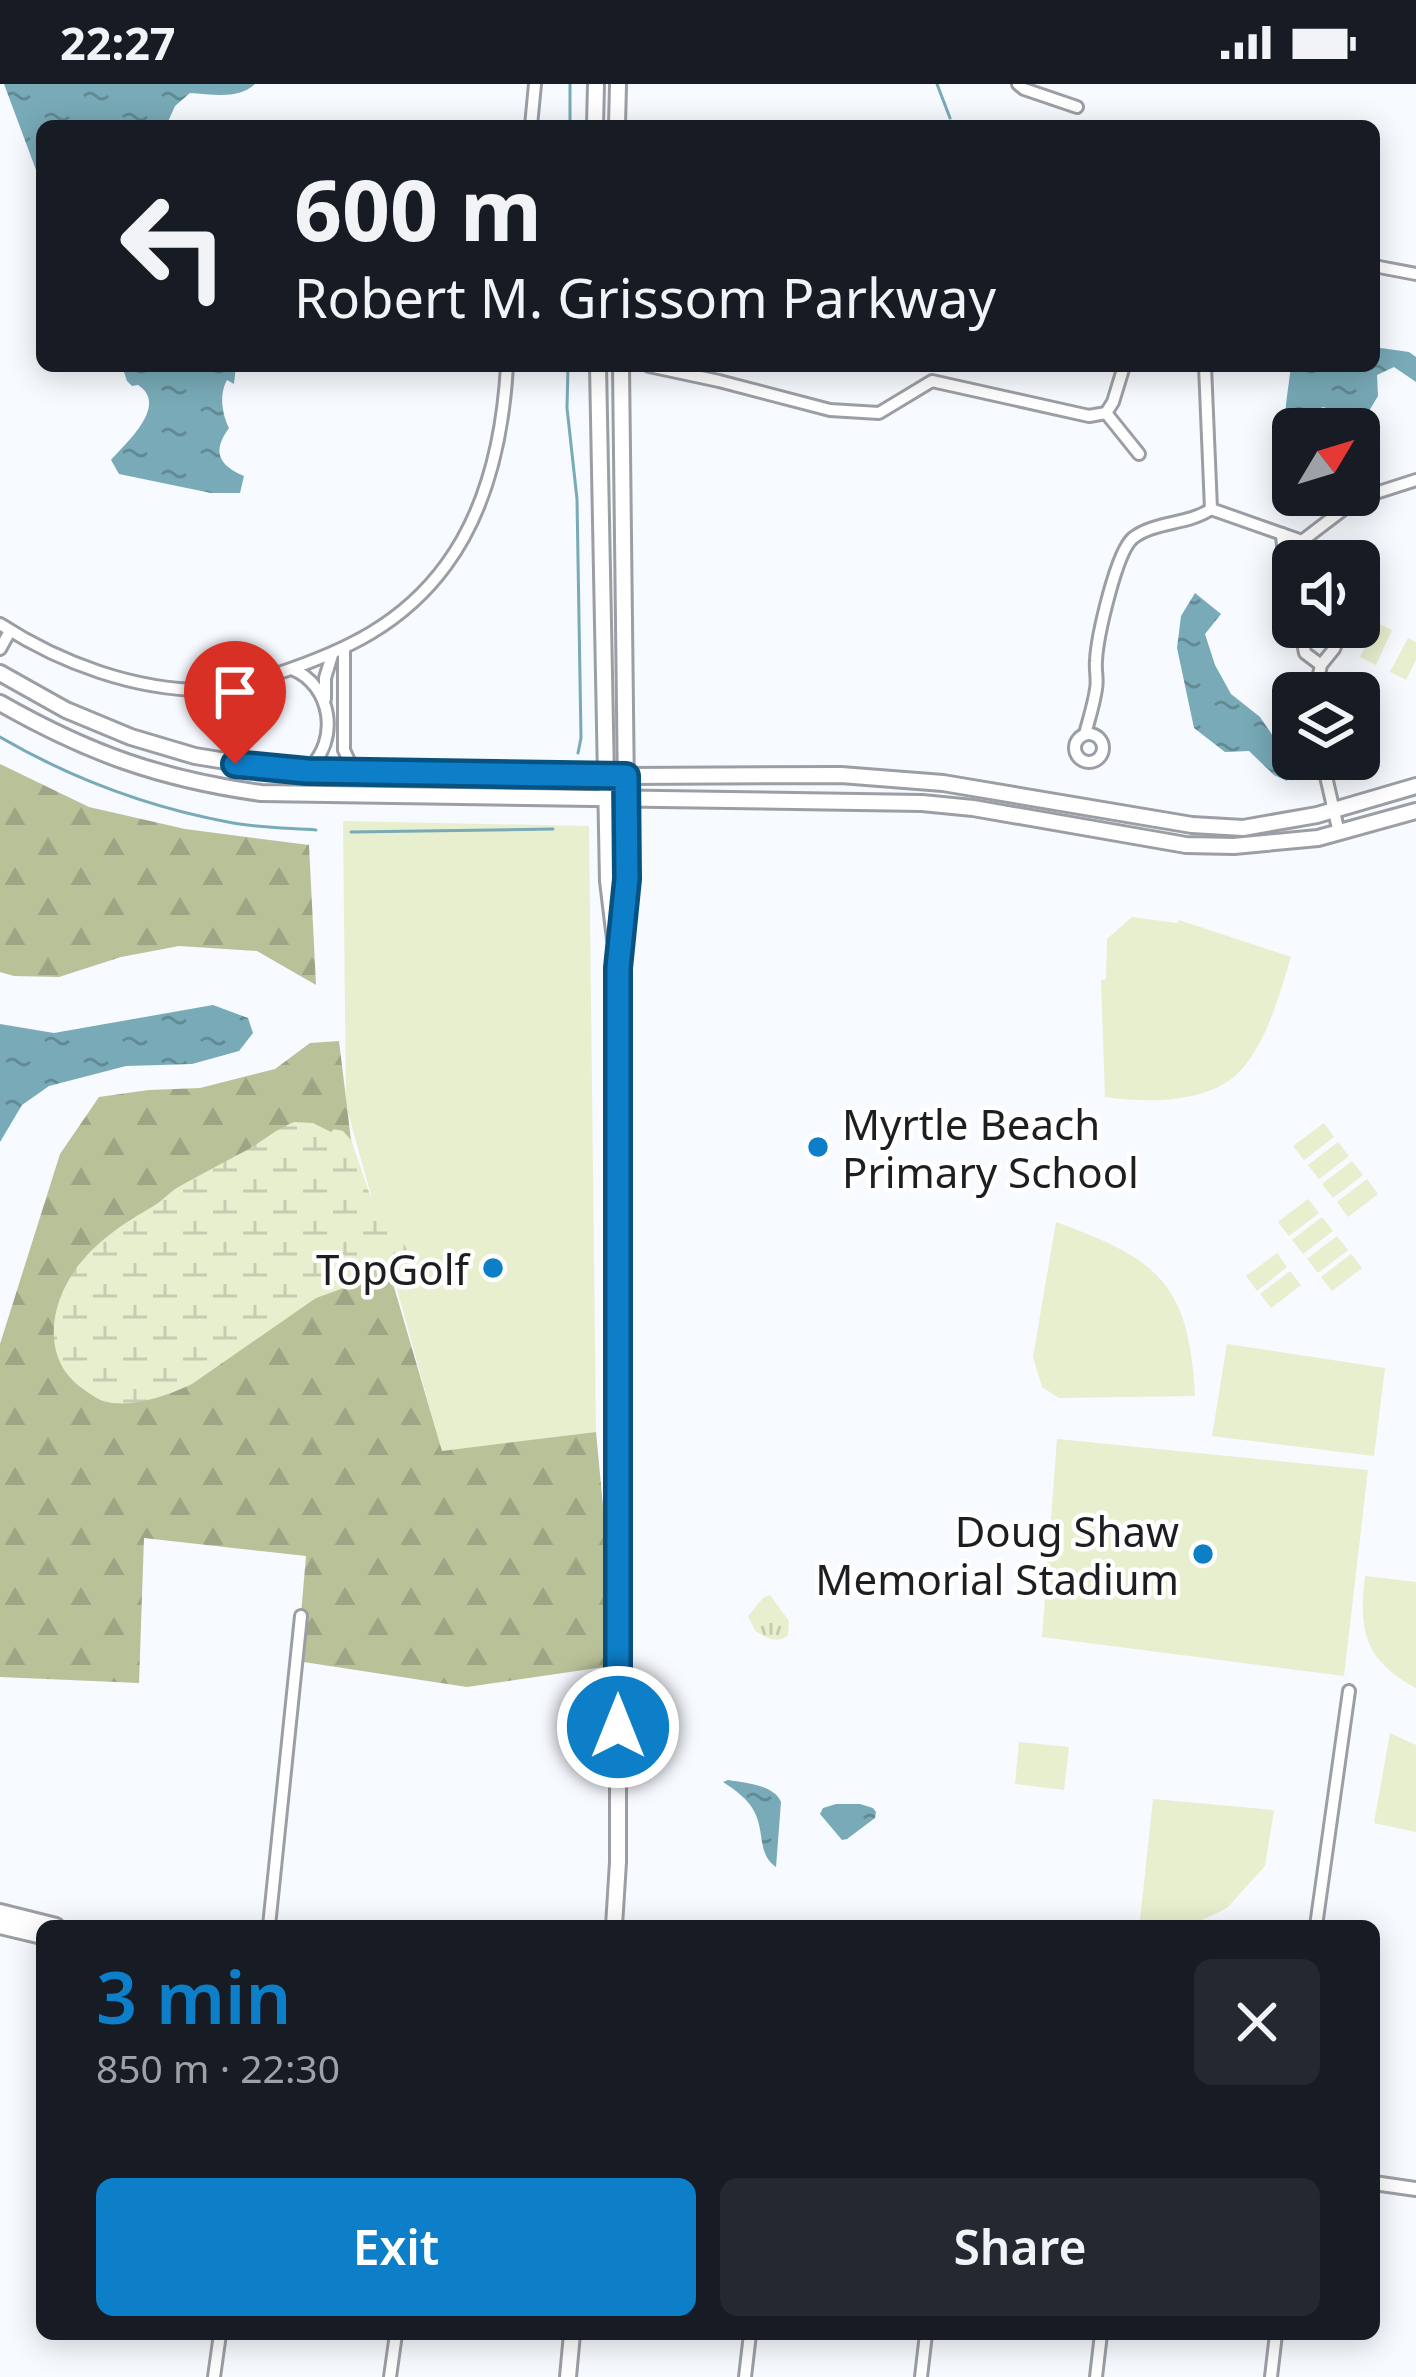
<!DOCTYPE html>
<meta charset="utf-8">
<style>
body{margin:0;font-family:"Noto Sans",sans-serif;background:#242831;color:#f1f3f6;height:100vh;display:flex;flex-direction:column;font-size:45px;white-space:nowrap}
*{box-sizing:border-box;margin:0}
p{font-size:39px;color:#9ea1a6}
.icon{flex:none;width:66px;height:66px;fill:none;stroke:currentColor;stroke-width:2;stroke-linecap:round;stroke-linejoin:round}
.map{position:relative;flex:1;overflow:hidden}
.side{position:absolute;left:36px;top:1836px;width:1344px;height:420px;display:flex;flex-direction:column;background:#171b24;border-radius:18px;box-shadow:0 6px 30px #0003}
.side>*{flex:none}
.hud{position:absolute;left:36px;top:36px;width:1344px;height:252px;border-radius:18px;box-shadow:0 6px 30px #0003;background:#171b24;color:#f1f3f6;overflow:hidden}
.needle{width:78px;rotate:52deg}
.fabs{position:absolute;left:1272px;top:324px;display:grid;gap:24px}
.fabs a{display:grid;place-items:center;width:108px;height:108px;border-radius:18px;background:#171b24;box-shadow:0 6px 30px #0003;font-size:60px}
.pin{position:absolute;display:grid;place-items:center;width:102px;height:102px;color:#fff;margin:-123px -51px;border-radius:50% 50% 50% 0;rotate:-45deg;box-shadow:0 0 12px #0007}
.pin .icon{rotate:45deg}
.me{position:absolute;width:132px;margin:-66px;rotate:0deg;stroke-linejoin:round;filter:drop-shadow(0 0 9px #0008)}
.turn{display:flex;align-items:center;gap:42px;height:252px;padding:0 60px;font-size:54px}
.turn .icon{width:156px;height:156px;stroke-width:2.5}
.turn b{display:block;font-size:84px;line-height:102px}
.round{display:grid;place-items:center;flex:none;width:126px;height:126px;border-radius:18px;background:#242831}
.headline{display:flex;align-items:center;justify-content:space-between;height:204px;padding:0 60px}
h1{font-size:72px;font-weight:600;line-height:90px;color:#0d7ec8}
.action{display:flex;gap:24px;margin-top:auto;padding:24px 60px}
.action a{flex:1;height:138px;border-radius:18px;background:#0d7ec8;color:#fff;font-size:48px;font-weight:600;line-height:138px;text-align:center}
.action a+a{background:#242831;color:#f1f3f6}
.status{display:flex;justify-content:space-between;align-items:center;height:84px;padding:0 60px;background:#171b24;direction:ltr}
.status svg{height:33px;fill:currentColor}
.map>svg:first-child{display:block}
</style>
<div class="status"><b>22:27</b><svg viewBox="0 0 49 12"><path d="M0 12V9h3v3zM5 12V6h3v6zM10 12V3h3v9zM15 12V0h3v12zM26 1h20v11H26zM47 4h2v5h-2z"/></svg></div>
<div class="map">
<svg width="1416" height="2293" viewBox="0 0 1416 2293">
<defs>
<pattern id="forest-firs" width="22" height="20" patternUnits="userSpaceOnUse" patternTransform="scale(3)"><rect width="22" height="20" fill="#b9c199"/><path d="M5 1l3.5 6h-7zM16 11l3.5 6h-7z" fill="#9ea584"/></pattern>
<pattern id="wetland-marsh" width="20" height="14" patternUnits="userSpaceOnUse" patternTransform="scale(3)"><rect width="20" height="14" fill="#e8efcf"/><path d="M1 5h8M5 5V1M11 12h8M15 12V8" fill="none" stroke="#c6ccb1"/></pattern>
<pattern id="park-tufts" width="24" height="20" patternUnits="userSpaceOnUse" patternTransform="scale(3)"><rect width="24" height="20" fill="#e8efcf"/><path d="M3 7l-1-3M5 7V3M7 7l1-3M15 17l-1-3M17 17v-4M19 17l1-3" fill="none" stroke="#c6ccb1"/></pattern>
<pattern id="water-ripples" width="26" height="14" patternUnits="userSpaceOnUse" patternTransform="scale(3)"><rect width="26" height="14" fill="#78aab7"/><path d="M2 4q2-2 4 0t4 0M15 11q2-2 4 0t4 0" fill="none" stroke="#628a94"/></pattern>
</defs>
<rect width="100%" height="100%" fill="#f7faff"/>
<g fill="#e8efcf">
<path d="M1377,539l15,7 -16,35 -16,-8z"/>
<path d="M1408,554l8,4v18l-10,20 -16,-8z"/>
<path d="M343,737l246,5 7,606 -154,20 -96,-347z"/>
<path d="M1132,833l45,6 2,-3 112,37c-12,38 -23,83 -50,113 -30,34 -95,33 -136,27l-4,-117 5,-1 1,-40z"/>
<path d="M1324,1039l10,14 -30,23 -11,-14z"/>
<path d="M1338,1058l11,14 -30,23 -11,-14z"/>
<path d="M1352,1077l11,14 -30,23 -11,-14z"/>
<path d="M1367,1095l11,15 -30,23 -11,-15z"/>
<path d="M1308,1115l11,14 -30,23 -11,-14z"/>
<path d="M1322,1133l11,14 -30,23 -11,-14z"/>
<path d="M1056,1138c102,37 133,61 139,174l-136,2 -17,-11 -9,-30z"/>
<path d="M1337,1152l11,14 -30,23 -11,-14z"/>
<path d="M1277,1169l10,14 -30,24 -11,-15z"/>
<path d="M1351,1170l11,14 -30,23 -11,-14z"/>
<path d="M1290,1187l11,14 -30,23 -11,-14z"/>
<path d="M1227,1260l158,24 -11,88 -162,-20z"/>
<path d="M1057,1355l311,31 -24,206 -302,-39z"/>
<path d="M1365,1492l51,6v106c-51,-27 -58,-58 -51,-112z"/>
<path d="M1390,1649l26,12v87l-42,-9z"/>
<path d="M1019,1658l50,5 -5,43 -49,-6z"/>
<path d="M1153,1715l121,11 -9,56 -38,42 -25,12 -31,5 -31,-5z"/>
</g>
<g fill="url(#forest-firs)">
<path d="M0,680l89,43 96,22 124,16 7,140 -59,-34 -78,-5 -58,11 -62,20 -45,-1 -14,-4z"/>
<path d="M339,957l12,99 91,311 154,-19 22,233 -151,22 -170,-26 9,-105 -162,-18 -5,145 -139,-6v-333l60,-190 39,-57 50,-7 51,-2 75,-19 35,-26z"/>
</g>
<path fill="url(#wetland-marsh)" d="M294,1038l19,1 18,9 3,-3 9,2 8,9 19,55 37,54 -2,10 -14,12 -75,27 -124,86c-25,12 -62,25 -89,17 -8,-3 -17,-10 -24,-15 -37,-30 -29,-80 -4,-116 20,-28 49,-47 77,-63 11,-6 19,-17 30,-22 21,-12 43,-23 65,-35 16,-9 29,-21 47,-28z"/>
<path fill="url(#park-tufts)" d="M770,1511l19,26 -1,14c-11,10 -22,2 -33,-4l-7,-15 15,-18z"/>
<g fill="url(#water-ripples)">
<path d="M4,0h251c-17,16 -43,10 -65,9l-15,13 -9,20h-124v60z"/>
<path d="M1374,263l35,5 7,5v25l-22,-15 -17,8 1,21 -9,15 -23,4 -23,-8 -16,11 -4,11h-10v48l-10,3 3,-76 5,-38h83z"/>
<path d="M122,282h114l-2,18 -7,-4c-8,14 -5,34 2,48 -17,23 -11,37 15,48l-4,17h-29l-92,-19 -8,-14c16,-18 58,-55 27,-75l-6,1 -5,-5z"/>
<path d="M1195,509l26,21 -16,20 10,31 16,29 29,23 30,44 -3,20 -13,-6 -25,-24 -24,1 -31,-24 -17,-80 4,-32z"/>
<path d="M213,921l35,13 5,15 -14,18 -47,13 -66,2 -77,20 -27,19 -22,37v-118l54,9z"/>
<path d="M728,1696c18,3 46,5 53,22l-5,65c-19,-13 -11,-36 -22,-56 -7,-13 -19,-21 -31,-29z"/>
<path d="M836,1720h24l13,4 3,4 -1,6 -28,21 -5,1 -22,-26 3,-6z"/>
</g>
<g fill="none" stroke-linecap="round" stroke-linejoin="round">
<g stroke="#78aab7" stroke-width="3">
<path d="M937,0l13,34"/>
<path d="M570,42v-42"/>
<path d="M568,282l-1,42 10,91 4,239 -3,15"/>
<path d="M0,653c72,42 151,71 233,86 27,5 56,5 83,7"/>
<path d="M351,748l202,-3"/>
</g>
<defs>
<g id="minor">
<path d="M1018,0l6,5 53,18"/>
<path d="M531,42l4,-42"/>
<path d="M1374,182l42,8"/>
<path d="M649,282l70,15 111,29 49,3 53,-32 157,35 17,-3 7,-11 11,-36"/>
<path d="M1205,282l6,143 91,32 55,-42 59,-19"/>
<path d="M1106,329l33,41"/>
<path d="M1282,450l3,39 8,27"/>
<path d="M1302,457l16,20"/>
<path d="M0,540c60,39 136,67 208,66 24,0 48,-9 71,-17 66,-22 124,-49 167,-108 42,-57 57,-129 61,-199"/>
<path d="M1300,543l5,26 16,12"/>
<path d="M0,565l10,-18"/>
<path d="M344,565v101l6,13 9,7"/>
<path d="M292,585c40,16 48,72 16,100"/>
<path d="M1304,609l14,-14 3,-14 13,-16 9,-22"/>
<path d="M1320,609l4,-5"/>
<path d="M325,615v-21l7,-23"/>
<circle cx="1089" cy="664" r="14"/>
<path d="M1085,650c4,-15 9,-30 11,-45 2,-10 -1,-18 0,-28 1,-23 20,-109 37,-123 22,-17 55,-13 78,-29"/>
<path d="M1322,675l17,74"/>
<path d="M269,1842l32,-310"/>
<path d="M1316,1842l33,-235"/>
<path d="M214,2293l6,-43"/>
<path d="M390,2293l6,-43"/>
<path d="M745,2293l5,-43"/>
<path d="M921,2293l5,-43"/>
<path d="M1096,2293l5,-43"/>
<path d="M1271,2293l5,-43"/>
</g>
<path id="tertiary" d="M1374,2099l42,6"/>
<g id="secondary">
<path d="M595,42l1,-42"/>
<path d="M617,42l1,-42"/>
<path d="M598,282l10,515 7,58"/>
<path d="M0,589l66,37 65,27 64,19 74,12 357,8 215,-1 102,8 249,42 51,3 74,-13 99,-29"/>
<path d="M0,619c88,50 160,76 261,90l661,10 51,5 213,37 48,1 84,-8 98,-27"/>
<path d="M0,1828l56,14"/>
<path d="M0,1842l42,10"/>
<path d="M614,1842l4,-64v-894l9,-89 -6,-513"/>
<path d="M568,2293l4,-43"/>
</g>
</defs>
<use href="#minor" stroke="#9b9ea4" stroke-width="16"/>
<use href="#tertiary" stroke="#9b9ea4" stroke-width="18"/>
<use href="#secondary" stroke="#9b9ea4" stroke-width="20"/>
<use href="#minor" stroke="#fff" stroke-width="10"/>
<use href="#tertiary" stroke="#fff" stroke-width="12"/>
<use href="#secondary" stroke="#fff" stroke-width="14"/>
</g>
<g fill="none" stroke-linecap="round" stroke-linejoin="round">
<defs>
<path id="route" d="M235,680l72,7 319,5 1,103 -9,89v759"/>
</defs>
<use href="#route" stroke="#085282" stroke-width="30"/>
<use href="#route" stroke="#0d7ec8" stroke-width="21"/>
</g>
<g fill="#0d7ec8" stroke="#fff" stroke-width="4.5">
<circle cx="818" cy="1063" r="12"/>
<circle cx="493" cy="1184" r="12"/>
<circle cx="1203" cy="1470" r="12"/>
</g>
<g text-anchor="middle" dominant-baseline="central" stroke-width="9" stroke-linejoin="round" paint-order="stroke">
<g font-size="42" fill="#1c1e20" stroke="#fff" text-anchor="end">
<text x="842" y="1039" text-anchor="start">Myrtle Beach<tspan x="842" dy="48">Primary School</tspan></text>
<text x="469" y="1184">TopGolf</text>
<text x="1179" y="1446">Doug Shaw<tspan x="1179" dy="48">Memorial Stadium</tspan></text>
</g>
</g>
</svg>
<div class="fabs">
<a><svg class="needle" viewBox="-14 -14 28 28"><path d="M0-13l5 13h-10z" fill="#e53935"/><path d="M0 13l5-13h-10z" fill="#9ea1a6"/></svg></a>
<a><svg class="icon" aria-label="sound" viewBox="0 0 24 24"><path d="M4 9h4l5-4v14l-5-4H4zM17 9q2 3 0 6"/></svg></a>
<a><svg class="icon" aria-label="layers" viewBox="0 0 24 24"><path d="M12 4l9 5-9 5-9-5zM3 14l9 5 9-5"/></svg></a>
</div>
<div class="pin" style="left:235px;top:680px;background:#d93025"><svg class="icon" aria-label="arrive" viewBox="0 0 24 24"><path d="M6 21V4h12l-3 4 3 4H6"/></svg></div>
<svg class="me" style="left:618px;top:1643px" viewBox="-20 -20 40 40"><circle r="17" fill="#0d7ec8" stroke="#fff" stroke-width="3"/><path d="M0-11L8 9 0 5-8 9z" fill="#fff"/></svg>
<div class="hud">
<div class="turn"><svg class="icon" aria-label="left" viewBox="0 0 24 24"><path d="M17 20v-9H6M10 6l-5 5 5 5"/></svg><div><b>600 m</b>Robert M. Grissom Parkway</div></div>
</div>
<section class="side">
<div class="headline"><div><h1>3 min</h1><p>850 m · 22:30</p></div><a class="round"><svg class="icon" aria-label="close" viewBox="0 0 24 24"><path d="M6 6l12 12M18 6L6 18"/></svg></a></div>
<div class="action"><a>Exit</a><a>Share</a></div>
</section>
</div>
